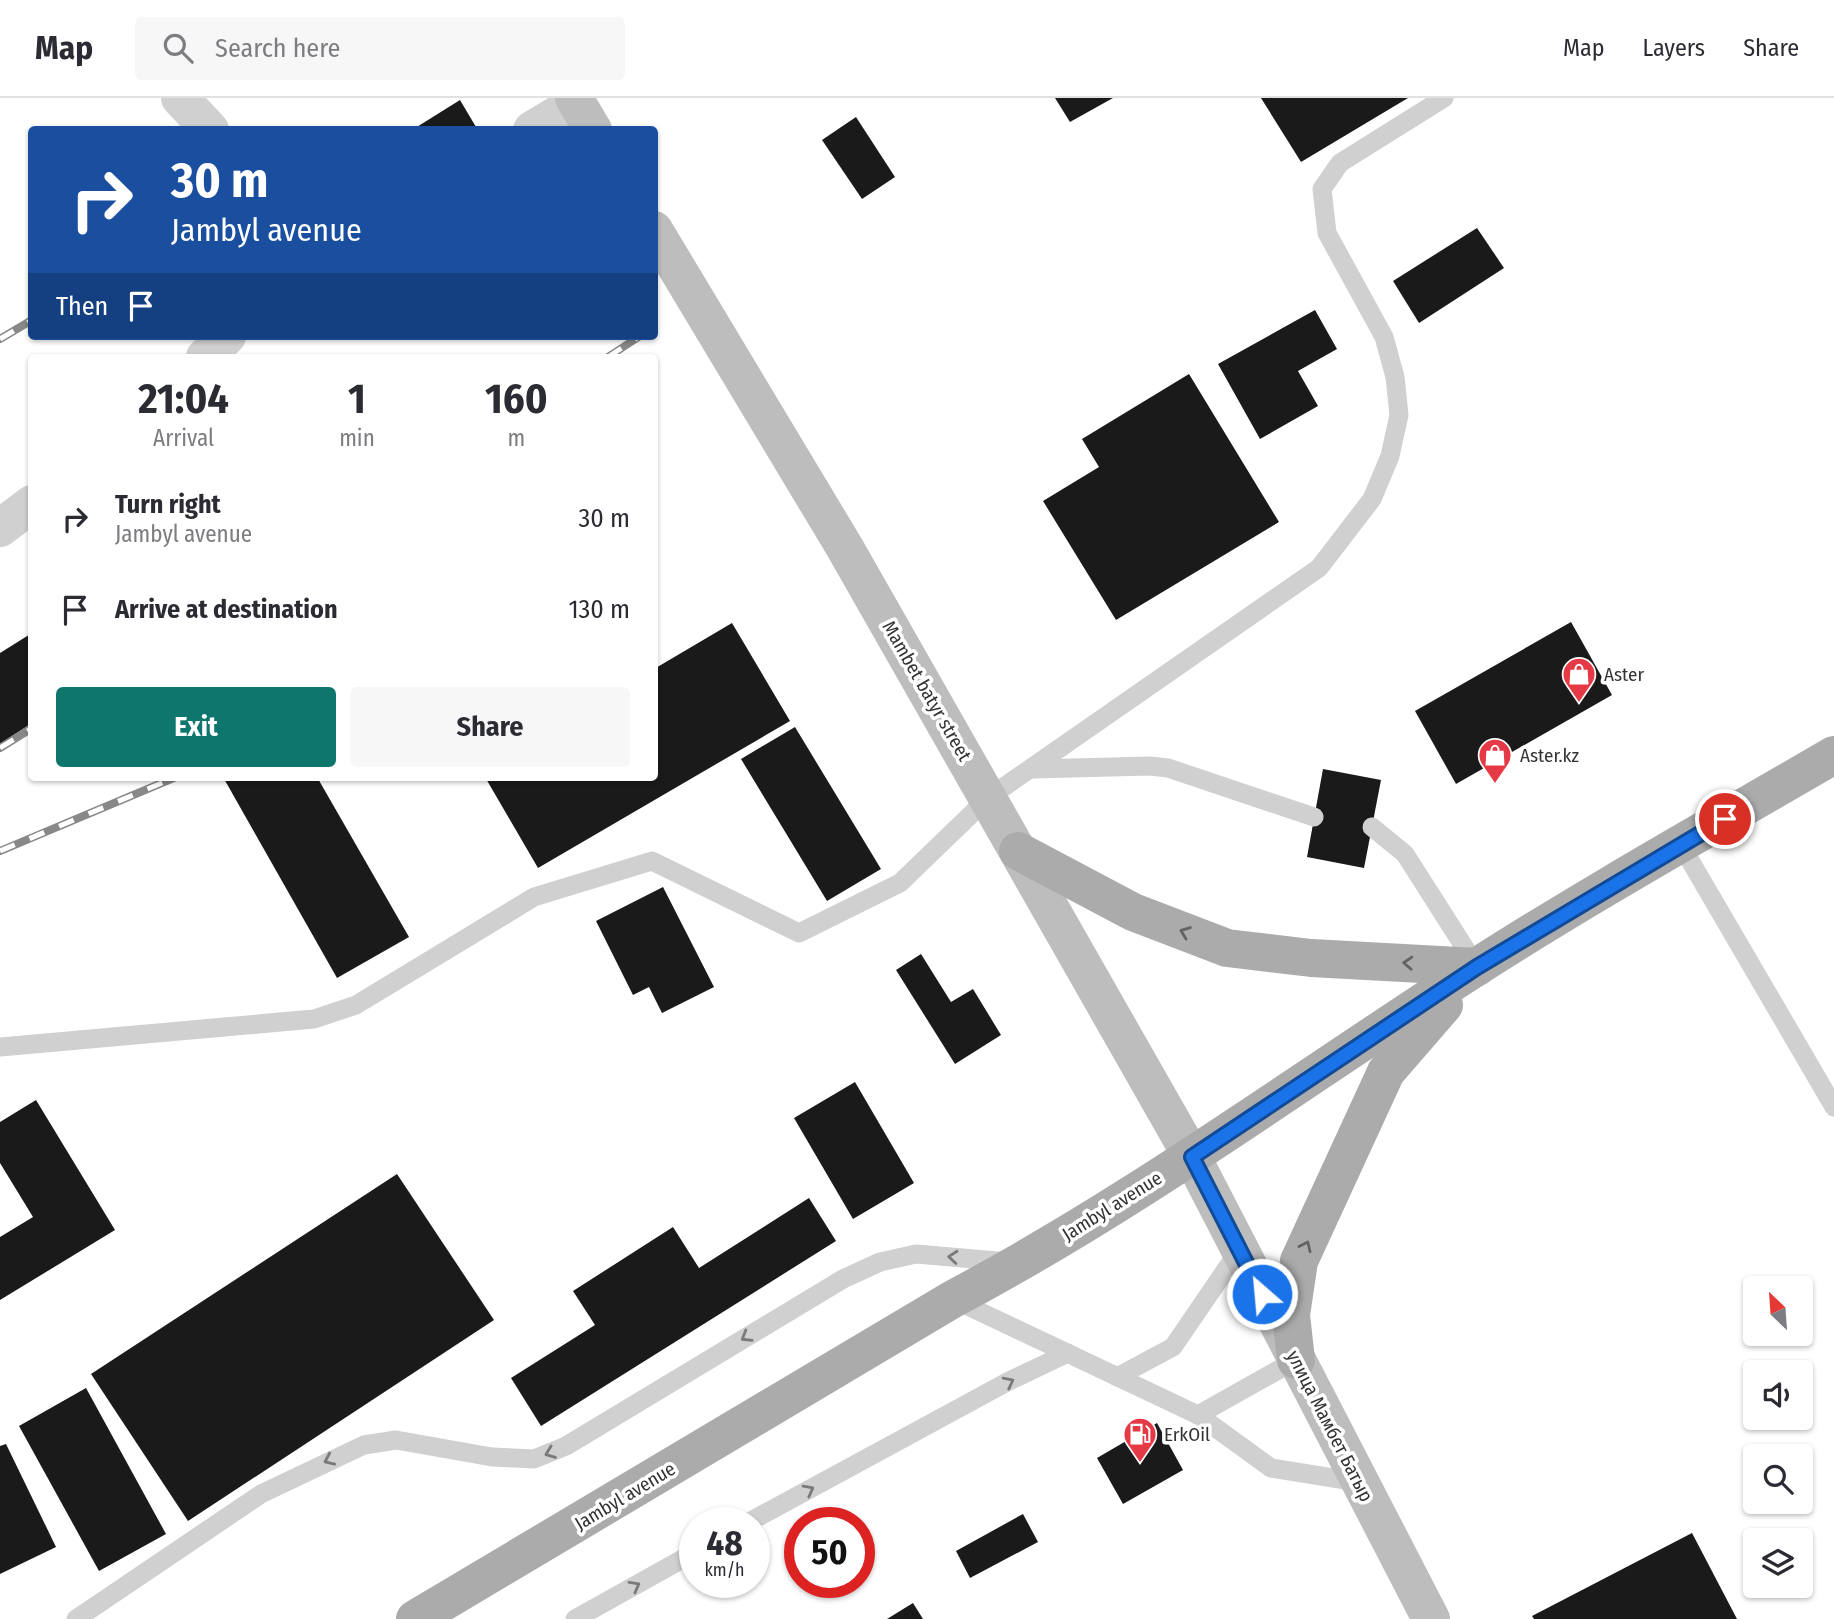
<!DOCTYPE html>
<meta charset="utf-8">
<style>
body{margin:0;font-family:"Fira Sans Condensed",sans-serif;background:#f7f7f7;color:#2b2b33;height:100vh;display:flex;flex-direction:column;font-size:26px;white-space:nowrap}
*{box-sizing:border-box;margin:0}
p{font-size:23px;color:#7c7c81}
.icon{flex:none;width:38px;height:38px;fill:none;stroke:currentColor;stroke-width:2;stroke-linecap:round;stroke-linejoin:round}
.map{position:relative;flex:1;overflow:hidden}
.side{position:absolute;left:28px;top:256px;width:630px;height:427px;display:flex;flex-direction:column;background:#fff;border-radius:7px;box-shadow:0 2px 5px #0004}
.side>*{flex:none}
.top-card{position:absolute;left:28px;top:28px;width:630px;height:214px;border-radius:7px;box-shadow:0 2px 5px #0004;background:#1a4fa0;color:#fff;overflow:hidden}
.needle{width:46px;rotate:335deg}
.buttons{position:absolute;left:1743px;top:1178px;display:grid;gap:14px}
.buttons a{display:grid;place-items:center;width:70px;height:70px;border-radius:7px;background:#fff;box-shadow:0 2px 5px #0004;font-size:35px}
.speed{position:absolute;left:679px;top:1409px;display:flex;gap:14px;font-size:35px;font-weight:700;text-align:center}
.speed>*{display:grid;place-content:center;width:91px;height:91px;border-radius:50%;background:#fff;box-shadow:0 2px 5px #0004;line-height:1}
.speed small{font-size:18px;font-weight:400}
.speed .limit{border:10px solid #d22;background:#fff;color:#111}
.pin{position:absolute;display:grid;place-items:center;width:60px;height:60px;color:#fff;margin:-30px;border:4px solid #fff;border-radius:50%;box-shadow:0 2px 7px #0007}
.me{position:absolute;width:77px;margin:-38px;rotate:333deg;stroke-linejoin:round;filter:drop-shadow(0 0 5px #0008)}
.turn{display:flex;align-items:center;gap:24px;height:147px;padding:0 28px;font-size:32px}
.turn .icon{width:91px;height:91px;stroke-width:2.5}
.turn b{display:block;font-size:49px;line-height:60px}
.then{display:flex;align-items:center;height:66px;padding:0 28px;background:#0003;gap:14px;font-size:26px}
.eta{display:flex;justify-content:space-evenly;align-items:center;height:119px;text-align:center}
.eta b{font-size:42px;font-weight:700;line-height:49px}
.button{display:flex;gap:14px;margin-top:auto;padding:14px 28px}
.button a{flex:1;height:80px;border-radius:7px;background:#0f766e;color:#fff;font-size:28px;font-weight:700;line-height:80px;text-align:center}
.button a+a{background:#f7f7f7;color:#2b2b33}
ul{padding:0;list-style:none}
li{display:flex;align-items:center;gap:21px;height:91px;padding:0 28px}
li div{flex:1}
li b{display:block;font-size:26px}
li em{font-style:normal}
header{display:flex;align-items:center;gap:42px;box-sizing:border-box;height:98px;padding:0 35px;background:#fff;border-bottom:2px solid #e1e1e2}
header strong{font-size:33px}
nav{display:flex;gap:38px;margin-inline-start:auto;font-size:24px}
.search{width:490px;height:63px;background:#f7f7f7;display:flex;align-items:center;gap:18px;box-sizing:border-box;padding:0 24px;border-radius:7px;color:#7c7c81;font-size:26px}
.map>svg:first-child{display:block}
</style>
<header>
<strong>Map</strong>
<div class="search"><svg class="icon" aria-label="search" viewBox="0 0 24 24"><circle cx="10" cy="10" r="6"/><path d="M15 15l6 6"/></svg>Search here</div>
<nav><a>Map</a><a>Layers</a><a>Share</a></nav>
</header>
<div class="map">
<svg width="1834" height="1521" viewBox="0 0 1834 1521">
<rect width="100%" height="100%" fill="#fff"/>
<g fill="#1a1a1a">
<path d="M1055,0h58l-43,24z"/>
<path d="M1261,0h147l-107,64z"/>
<path d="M460,2l16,27 -64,3z"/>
<path d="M856,19l39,60 -33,22 -40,-59z"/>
<path d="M1477,130l27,40 -85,55 -26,-42z"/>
<path d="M1315,212l22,39 -39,22 20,35 -58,33 -42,-75z"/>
<path d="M1189,276l90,148 -163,98 -73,-119 56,-34 -17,-28z"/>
<path d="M1571,524l41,73 -156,89 -41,-73z"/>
<path d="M732,525l58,98 -252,147 -53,-91h169v-108z"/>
<path d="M32,535v90l-32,21v-91z"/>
<path d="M795,629l86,142 -54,32 -86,-142z"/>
<path d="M1323,671l58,11 -17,88 -57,-11z"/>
<path d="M223,679h94l92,160 -72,41z"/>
<path d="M663,789l51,100 -52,26 -13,-26 -16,8 -37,-74z"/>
<path d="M921,856l30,48 22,-13 28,46 -46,29 -59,-94z"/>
<path d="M855,984l59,101 -61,36 -59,-101z"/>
<path d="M36,1002l79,130 -115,70v-63l33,-20 -33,-54v-41z"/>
<path d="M397,1076l97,146 -306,201 -97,-147z"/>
<path d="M809,1100l27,43 -295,185 -30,-48 84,-53 -22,-34 100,-64 26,41z"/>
<path d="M86,1290l80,146 -67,37 -80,-145z"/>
<path d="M1157,1325l26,47 -60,34 -26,-46z"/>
<path d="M6,1346l50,103 -56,27v-128z"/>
<path d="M1023,1416l15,28 -68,36 -14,-27z"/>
<path d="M1692,1435l45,86h-203l-2,-3z"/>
<path d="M913,1505l10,16h-36z"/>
</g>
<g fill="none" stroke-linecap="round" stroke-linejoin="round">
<g stroke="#d0d0d0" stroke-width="19">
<path d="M1033,671l117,-3 18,2 146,49"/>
<path d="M1372,729l33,27 72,113"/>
<path d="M1681,747l153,262"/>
<path d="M0,949l314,-28 42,-14 178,-108 118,-36 147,72 101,-50 88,-85 331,-230 53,-69 18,-43 9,-41 -4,-38 -11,-40 -57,-104 -5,-44 18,-26 104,-65"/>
<path d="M953,1201l245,116 73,53 87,14"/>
<path d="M1117,1279l56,-30 67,-98"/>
<path d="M1198,1317l98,-55"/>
<path d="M749,1424l260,-141 59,-28"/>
<path d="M76,1521l185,-125 103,-49 32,-5 96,17 42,2 32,-13 277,-167 37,-17 36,-8 93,8"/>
<path d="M575,1521l120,-67"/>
</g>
<g stroke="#d0d0d0" stroke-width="38">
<path d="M180,0l30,32"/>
<path d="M532,32l45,-27"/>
<path d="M205,259l22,-21"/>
<path d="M0,430l32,-24"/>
</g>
<g stroke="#bdbdbd" stroke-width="38">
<path d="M574,0l19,32"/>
<path d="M654,132l191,318 347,609 239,462"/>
</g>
<g stroke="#ababab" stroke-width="38">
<path d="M1018,753l115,61 94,36 84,10 166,9"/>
<path d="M1296,1262l-5,-45 8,-54 87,-189 58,-67"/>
<path d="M415,1521l538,-320c183,-97 349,-220 522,-331 117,-75 239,-143 359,-213"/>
</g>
<defs>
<g id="rail">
<path d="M0,241l32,-19"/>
<path d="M608,259l32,-21"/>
<path d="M0,650l32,-20"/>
<path d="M0,753l176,-74"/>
</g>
</defs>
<use href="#rail" stroke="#888" stroke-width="8"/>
<use href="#rail" stroke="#fff" stroke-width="5" stroke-dasharray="16" stroke-linecap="butt"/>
</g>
<defs><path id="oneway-chevron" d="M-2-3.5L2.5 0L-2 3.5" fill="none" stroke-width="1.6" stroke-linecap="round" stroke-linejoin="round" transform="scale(1.75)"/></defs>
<g stroke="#636363">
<use href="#oneway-chevron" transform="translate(1185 834) rotate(-159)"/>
<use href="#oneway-chevron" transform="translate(1408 865) rotate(-177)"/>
<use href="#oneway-chevron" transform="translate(1306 1148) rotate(-65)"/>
</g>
<g stroke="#7a7a7a">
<use href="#oneway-chevron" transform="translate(953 1159) rotate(-175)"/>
<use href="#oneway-chevron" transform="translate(746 1239) rotate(149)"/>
<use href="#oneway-chevron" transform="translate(1009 1284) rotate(-27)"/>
<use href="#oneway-chevron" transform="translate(550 1355) rotate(159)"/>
<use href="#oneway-chevron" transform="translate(329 1362) rotate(156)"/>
<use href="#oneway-chevron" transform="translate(809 1392) rotate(-28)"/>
<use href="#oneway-chevron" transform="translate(635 1488) rotate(-29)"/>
</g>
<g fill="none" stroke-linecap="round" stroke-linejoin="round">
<defs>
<path id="route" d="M1262,1196l-70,-137 285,-190 248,-148"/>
</defs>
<use href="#route" stroke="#114b97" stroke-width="18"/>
<use href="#route" stroke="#1a73e8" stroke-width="12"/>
</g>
<defs>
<symbol id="shop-pin" viewBox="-11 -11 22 30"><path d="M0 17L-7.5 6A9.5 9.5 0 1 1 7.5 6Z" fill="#e63946" stroke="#fff"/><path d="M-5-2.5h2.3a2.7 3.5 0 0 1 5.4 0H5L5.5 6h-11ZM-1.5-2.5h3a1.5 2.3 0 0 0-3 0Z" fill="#fff"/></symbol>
<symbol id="fuel-pin" viewBox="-11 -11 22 30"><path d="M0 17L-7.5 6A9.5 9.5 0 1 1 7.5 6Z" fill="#e63946" stroke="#fff"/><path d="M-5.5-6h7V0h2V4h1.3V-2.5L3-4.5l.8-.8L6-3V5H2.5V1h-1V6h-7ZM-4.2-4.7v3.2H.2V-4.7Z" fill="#fff"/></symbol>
</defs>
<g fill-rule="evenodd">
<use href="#shop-pin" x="1560" y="557" width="38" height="52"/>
<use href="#shop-pin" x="1476" y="638" width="38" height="52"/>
<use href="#fuel-pin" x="1121" y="1317" width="38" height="52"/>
</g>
<g text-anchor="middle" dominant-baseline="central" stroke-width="7" stroke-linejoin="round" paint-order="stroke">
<g font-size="19" fill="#333" stroke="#fff" text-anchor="start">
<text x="1604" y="576">Aster</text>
<text x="1520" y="657">Aster.kz</text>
<text x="1164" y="1336">ErkOil</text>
</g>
<g font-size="19" fill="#333" stroke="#fff">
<text transform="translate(927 593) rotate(60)">Mambet batyr street</text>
<text transform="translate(1112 1108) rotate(-32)">Jambyl avenue</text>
<text transform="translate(1330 1328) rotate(63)">улица Мамбет Батыр</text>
<text transform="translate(625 1398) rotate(-31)">Jambyl avenue</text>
</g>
</g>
</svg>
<div class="buttons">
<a><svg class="needle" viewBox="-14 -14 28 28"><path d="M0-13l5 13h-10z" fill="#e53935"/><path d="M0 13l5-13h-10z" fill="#7c7c81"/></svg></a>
<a><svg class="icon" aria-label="sound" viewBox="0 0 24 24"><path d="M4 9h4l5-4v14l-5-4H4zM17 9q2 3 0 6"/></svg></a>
<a><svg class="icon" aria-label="search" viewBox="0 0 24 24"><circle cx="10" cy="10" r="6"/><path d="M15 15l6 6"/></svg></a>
<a><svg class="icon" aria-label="layers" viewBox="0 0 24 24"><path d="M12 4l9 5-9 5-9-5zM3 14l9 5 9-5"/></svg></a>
</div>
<div class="speed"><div>48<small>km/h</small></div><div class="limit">50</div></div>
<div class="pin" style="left:1725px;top:721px;background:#d93025"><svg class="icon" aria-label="arrive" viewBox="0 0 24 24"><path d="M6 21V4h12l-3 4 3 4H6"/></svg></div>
<svg class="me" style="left:1262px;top:1196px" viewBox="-20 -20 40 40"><circle r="17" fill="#1a73e8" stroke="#fff" stroke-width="3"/><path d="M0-11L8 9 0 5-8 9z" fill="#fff"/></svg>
<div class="top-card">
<div class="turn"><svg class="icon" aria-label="right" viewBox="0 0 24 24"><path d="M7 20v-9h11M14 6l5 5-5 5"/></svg><div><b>30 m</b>Jambyl avenue</div></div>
<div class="then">Then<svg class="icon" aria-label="arrive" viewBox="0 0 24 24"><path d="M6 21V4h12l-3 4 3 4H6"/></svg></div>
</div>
<section class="side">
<div class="eta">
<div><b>21:04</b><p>Arrival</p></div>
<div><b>1</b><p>min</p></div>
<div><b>160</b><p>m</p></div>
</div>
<ul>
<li><svg class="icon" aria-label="right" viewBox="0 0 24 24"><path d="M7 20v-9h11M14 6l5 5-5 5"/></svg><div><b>Turn right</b><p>Jambyl avenue</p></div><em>30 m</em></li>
<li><svg class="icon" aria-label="arrive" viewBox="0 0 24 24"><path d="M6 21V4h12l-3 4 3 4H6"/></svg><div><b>Arrive at destination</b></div><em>130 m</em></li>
</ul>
<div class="button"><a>Exit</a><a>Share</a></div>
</section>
</div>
